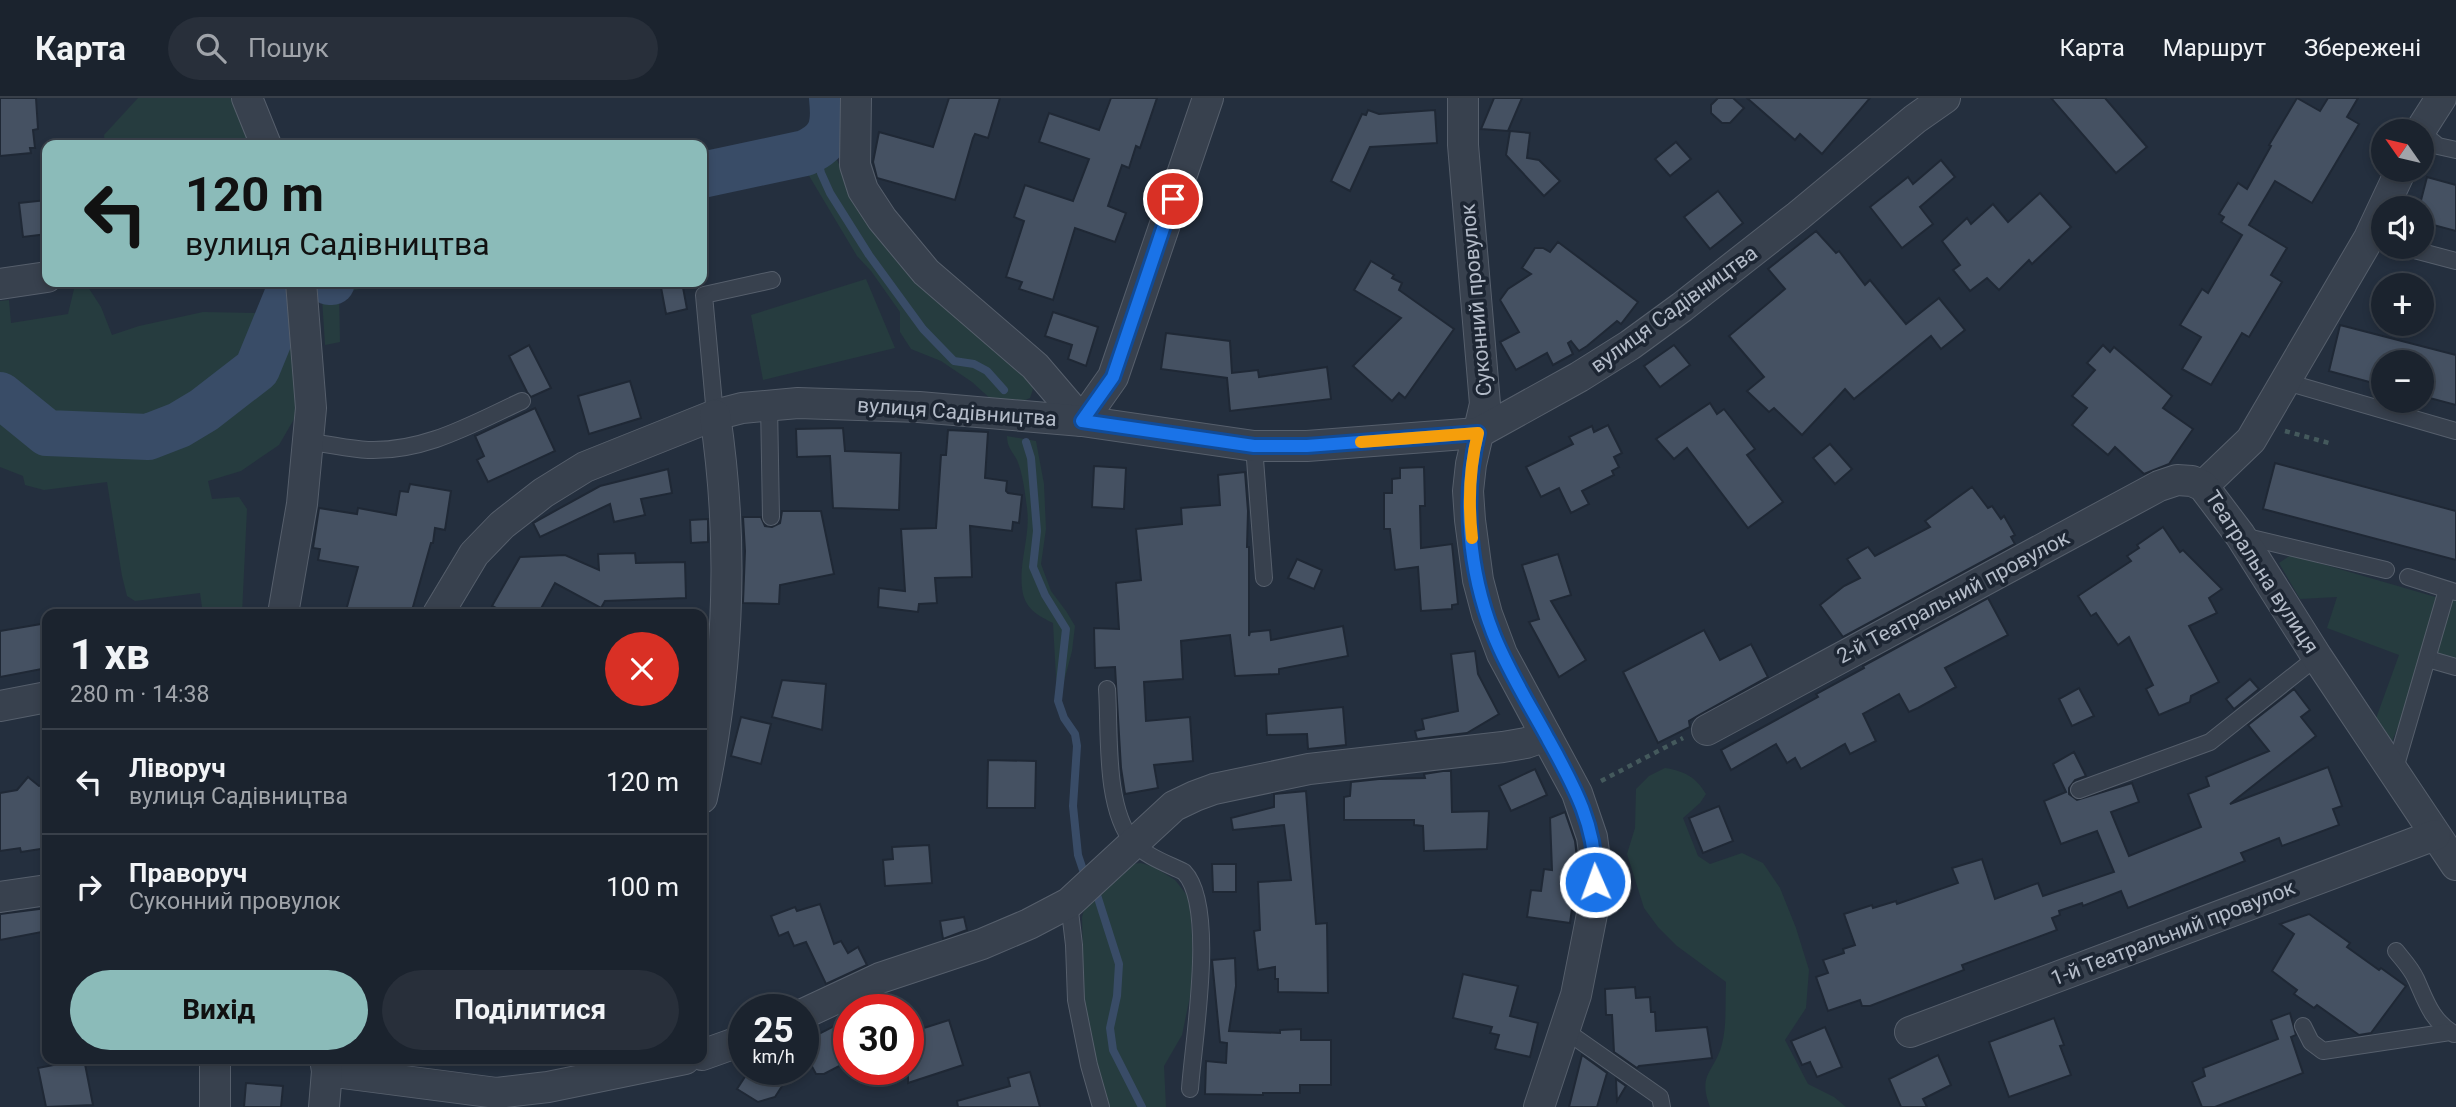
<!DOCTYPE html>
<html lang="uk">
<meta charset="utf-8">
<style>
body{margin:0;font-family:Roboto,sans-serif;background:#282f3a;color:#f1f3f6;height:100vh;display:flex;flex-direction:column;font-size:26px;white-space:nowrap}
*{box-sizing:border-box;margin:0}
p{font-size:23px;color:#a0a4aa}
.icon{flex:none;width:38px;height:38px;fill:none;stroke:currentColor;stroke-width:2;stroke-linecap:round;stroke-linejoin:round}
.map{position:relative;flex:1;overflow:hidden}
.details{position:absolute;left:42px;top:511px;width:665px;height:455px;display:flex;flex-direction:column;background:#1b232e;border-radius:14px;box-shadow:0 4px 10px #0003,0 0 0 2px #39404a}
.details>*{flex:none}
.hud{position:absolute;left:42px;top:42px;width:665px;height:147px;border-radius:14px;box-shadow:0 4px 10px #0003,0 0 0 2px #39404a;background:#8bbbb9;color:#111;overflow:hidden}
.needle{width:46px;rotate:304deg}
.tools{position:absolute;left:2371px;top:21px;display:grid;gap:14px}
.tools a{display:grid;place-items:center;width:63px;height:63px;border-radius:50%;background:#1b232e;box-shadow:0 4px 10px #0003,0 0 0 2px #39404a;font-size:35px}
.speed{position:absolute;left:728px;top:896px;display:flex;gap:14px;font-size:35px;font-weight:700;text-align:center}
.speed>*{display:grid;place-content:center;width:91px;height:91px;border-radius:50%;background:#1b232e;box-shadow:0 4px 10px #0003,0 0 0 2px #39404a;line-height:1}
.speed small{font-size:18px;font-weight:400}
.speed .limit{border:10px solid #d22;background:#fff;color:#111}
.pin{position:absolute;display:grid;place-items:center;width:60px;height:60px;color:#fff;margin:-30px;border:4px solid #fff;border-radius:50%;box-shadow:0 2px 7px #0007}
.me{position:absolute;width:77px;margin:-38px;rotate:358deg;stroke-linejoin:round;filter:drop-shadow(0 0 5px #0008)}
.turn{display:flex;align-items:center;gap:24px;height:147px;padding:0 28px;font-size:32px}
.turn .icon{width:91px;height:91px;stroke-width:2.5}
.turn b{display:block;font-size:49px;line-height:60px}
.round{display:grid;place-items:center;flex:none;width:74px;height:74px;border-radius:37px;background:#282f3a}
.summary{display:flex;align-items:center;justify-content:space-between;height:119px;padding:0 28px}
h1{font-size:42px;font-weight:700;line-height:52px}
.action{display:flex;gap:14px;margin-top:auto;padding:14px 28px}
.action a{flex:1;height:80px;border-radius:42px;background:#8bbbb9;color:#111;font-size:28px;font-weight:700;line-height:80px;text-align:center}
.action a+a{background:#282f3a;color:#f1f3f6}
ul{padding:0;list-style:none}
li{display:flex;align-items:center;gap:21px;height:105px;padding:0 28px;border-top:2px solid #39404a}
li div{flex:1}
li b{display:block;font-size:26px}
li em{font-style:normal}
header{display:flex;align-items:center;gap:42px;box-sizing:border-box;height:98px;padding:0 35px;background:#1b232e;border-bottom:2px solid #39404a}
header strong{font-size:33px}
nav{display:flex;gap:38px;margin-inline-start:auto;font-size:24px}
.search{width:490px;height:63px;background:#282f3a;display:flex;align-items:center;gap:18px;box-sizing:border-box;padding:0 24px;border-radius:38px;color:#a0a4aa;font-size:26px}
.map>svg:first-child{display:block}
</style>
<header>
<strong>Карта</strong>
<div class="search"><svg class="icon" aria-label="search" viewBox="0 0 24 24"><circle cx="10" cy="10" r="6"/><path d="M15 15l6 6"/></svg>Пошук</div>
<nav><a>Карта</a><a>Маршрут</a><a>Збережені</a></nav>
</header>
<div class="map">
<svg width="2456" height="1009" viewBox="0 0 2456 1009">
<rect width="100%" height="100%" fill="#242f3e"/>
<g fill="#263c3f">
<path d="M138,0h97l17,47h-147l-1,-10z"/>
<path d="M824,54l10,2 16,33 179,190 4,12 -3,9 -14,6 -22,-2 -22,-20 -31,-21 -30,-12 -11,-17v-20l-29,-41 -14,-15 -49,-82 1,-15z"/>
<path d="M866,181l29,69 -132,32 -12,-65z"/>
<path d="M321,184h67l-49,12 1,48 -15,3z"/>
<path d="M86,186l15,23 11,28 27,-9 64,-14 54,1 24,15 17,22 3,57 -22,38 -38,26 -33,10 4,18 27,-2 8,12 -5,105h-39l-3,-21 -65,8 -8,-5 -5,-20 -15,-94 -63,8 -19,-5 -2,-9 -23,-9v-166l9,-1 2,23 57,-9 6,-25z"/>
<path d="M1007,338l29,5 8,43 2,45 -5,35 10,27 15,20 9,15 -3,25 -12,45 -3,-1 -4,-72c-14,-7 -26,-13 -30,-29 -6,-29 8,-57 4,-86 -2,-15 -4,-34 -10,-48 -5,-9 -10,-13 -10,-24z"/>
<path d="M2291,457l148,43 -24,86 -24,60 -17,-20 25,-69 -72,-27 10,-31 -37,2 -21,-36z"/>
<path d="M2451,498l5,2v64l-21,-6z"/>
<path d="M1665,670c19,3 31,9 41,26l-6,9 -17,15 15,38 12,8 32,-11 21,10 17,25 16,40 13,42 -3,38 -21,32 23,44 26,13 12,10h-136c-13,-34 5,-35 12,-63 5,-19 3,-42 4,-62l-49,-36 -19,-19 -14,-19 -17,-54 8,-26 1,-39 13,-13z"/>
<path d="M1141,765l13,4 21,13 15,19 4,78 -12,58 -18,31 2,41h-56l-16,-50 -10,-47 -2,-93 4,-13 45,-40z"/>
</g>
<path fill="#394c67" d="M770,58l4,11 -72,22v-22z"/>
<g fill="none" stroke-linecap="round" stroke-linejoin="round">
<g stroke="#394c67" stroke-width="8">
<path d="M815,50l6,25 9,20 39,62 54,74 31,32 20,3 13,7 17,19"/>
<path d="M1026,344l5,16 6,73 -4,36 12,28 21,34 -8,72 6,17 11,16 2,12 -4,60 5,49 6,18"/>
<path d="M1097,797l22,69 -2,32 -7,32 3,22 29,57"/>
</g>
<g stroke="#394c67" stroke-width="46">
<path d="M702,77l103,-22c27,-12 30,-27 27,-55"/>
<path d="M329,184h3"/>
<path d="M0,297l47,38 101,4 31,-12 25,-15 53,-41 32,-78"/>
</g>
</g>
<g fill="#455162" stroke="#1f2835" stroke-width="2">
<path d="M0,0h36l2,31 -5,1 2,18h-5l1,5 -31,3z"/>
<path d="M949,0h51l-12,40 -13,-4 -2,4 -18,62 -78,-22 -4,-16 6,-30 54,15z"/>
<path d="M1111,0h46l-17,50 -4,-2 -7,22 -7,-3 -14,41 18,7 -11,29 -40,-14 -22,72 -34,-11 3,-7 -16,-5 18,-56 -10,-4 11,-32 48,16 16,-42 -50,-17 10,-29 50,17z"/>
<path d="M1494,0h28l-14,33 -27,-2z"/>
<path d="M1718,0h15l11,10 -14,15h-8l-11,-10v-8z"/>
<path d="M1747,0h123l-48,56 -22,-20 -5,6z"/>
<path d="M2051,0h54l42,49 -31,26z"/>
<path d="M2297,0l23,13 8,-13h30l-11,19 12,7 -47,79 -37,-22 -26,44 38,23 -16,27 11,7 -33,55 -7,-4 -31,52 -29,-16 19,-32 -21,-12 22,-36 6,4 34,-58 -21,-13 3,-5 -5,-3 19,-31 9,6 24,-43 -2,-1z"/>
<path d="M1368,12l11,4 56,-4 2,33 -67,4 -20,44 -19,-10 31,-67 4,1z"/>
<path d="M1510,33l20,2 -3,25 12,2 21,21 -16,15 -38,-41z"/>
<path d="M1676,44l15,17 -21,17 -15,-17z"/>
<path d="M1941,62l14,17 -35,30 13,17 -31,24 -32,-41 38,-30 5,7z"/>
<path d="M2427,79l29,8v46l-34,-9v-14h-3z"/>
<path d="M1718,93l25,32 -33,26 -26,-32z"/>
<path d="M2040,95l31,34 -39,37 -3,-4 -30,30 -12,-12 -17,13 -17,-21 7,-5 -18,-24 25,-23 4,6 22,-20 15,18z"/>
<path d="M47,102v34l-24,3 -4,-34z"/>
<path d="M1816,133l20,22 3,-2 26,34 5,-5 36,44 33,-26 26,32 -24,19 -10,-13 -77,63 -9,-10 -43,46 -28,-27 -5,4 -22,-21 17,-14 -35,-41 56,-47 -17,-20z"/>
<path d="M1558,144l80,60 -17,22 -4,-3 -30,25 -8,5 -8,-10 -3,2 5,11 -20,11 -6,-12 -31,17 -16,-28 19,-10 -19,-32 8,-11 23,-15 -9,-6 13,-20h8l7,4z"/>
<path d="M1371,163l23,14 -2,3 10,5 -3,7 55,39 -49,69 -6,-5 -7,8 -39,-35 48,-48 -47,-28z"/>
<path d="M660,184h22l5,27 -21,5z"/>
<path d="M1053,214l45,15 -12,39 -18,-7 4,-14 -27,-9z"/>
<path d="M2340,227l116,30v50l-34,-9v-34h-38v24l-55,-15z"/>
<path d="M1166,235l64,8 2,32 26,-3 1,7 68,-10 4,32 -101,12 -3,-33 -66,-9z"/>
<path d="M529,247l22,43 -20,9 -4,-5 -18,-36z"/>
<path d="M1674,247l16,20 -30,22 -16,-21z"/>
<path d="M2103,247l7,7 4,-5 58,49 -9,12 30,21 -24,35 -25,10 -29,-27 -7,8 -36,-30 15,-17 -15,-12 23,-26 -8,-7z"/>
<path d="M630,283l11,37 -52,16 -11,-38z"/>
<path d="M1710,305l7,11 7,-5 31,40 -8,6 36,47 -35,26 -61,-80 -13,11 -18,-20z"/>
<path d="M535,310l20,43 -67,31 -11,-22 7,-4 -9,-20z"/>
<path d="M1608,327l14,28 -8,4 5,10 -7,4 2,4 -32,16 7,13 -18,9 -12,-25 -18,9 -15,-30 47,-23 -4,-7 23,-11 2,6z"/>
<path d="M843,330l2,23 56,2 -2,57 -66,-2 -3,-52 -33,1 -1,-28z"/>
<path d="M948,332l40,2 -3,46 22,3 -1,10 2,2 14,2 -3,28 -6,-1 -1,9 -42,-5 2,51 -37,1 2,25 -18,1 -1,8 -40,-5 1,-19 26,3 -4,-62 35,-1 5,-73h5z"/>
<path d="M1830,346l22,25 -17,15 -22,-26z"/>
<path d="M2275,365l181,48v49l-193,-51z"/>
<path d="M1094,368l32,2 -2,41 -32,-2z"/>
<path d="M1424,369l1,39h-5l1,42 31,-4 6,60 -6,1v4l-31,2 -3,-44 -23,3 -5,-41h-6v-36h8v-14l8,-1v-10z"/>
<path d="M668,371l4,24 -31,6 4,16 -31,7 -4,-18 -70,33 -7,-14 67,-37z"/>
<path d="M1245,374l3,39 -1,36h2v89l1,-4 20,-2 1,10 72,-14 5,30 -69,13v5l-44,2 -5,-41 -49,6 2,38 -39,3 2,39 44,-4 3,44 -39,4 4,23 -33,6 -4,-26 -6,-101 -20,1 -1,-40 25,1 -3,-46 25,-3 -5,-51 46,-5 -1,-16 39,-3 -2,-30z"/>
<path d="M410,386l41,7 -6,39 -10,-2 -2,15h-2l-20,71h-66l13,-47 -40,-7 2,-11 -7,-1 6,-40 38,6 1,-6 38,7 4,-24 8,1z"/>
<path d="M1972,389l16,21 4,-2 9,13 3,-3 11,19 -4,2 4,7 -172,93 -23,-32 24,-19 16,-8 -13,-19 21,-12 7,9 55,-29 -5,-6z"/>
<path d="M782,413h39l13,63 -54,11 -1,19 -36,-1 2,-52 -2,-34h18l4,9 7,1 8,-4z"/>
<path d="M708,421v23l-17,1 -1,-23z"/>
<path d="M2163,429l17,25 3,-2 39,39 -13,9 8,15 -28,13 30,56 -28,14 -1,6 -31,13 -13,-26 7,-4 -24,-48 -11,8 -22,-32 -5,3 -13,-20 53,-35 -4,-5 12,-8 -2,-3z"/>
<path d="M635,455l1,10 49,-1 1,36 -81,3 -4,7 -46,-25 -17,31h-30l-16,-8 28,-49 45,-2 34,15 -1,-16z"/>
<path d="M1558,456l13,41 -20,6 35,59 -27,17 -30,-55 10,-3 -17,-54z"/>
<path d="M1297,461l25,11 -8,19 -26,-11z"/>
<path d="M1988,500l20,37 -63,33 11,19 -38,21 -9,4 -10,-18 -36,20 13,27 -26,13 -5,-10 -44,25 -6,-11 -8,5 -11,-19 -45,26 -10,-20 97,-53 -2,-3 48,-26 -1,-2z"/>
<path d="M47,525v45l-47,9v-46z"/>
<path d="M1704,532l16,30 31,-16 17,33 -69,38 -10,6 1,6 -32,16 -35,-71z"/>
<path d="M1475,553l3,23 21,40 -32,19 -50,6 -2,-8 9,-2 -2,-10 36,-8 -7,-57z"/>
<path d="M2250,581l9,10 -25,20 -8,-10z"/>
<path d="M782,582l44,4 -4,46 -50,-13z"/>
<path d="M2079,590l15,28 -22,10 -13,-27z"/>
<path d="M2294,591l16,21 -9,7 15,19 -86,68 98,-37 14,39 -9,3 6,16 -57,21 -3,-8 -38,15 4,8 -117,47 -7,-17 -38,15 -1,-3 -23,8 1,4 -8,3 5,12 -95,35 2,5 -94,36h-8l-2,-6 -32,11 -12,-34 12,-4 -5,-13 21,-7 -1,-4 12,-4 -11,-31 28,-9 1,3 23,-7 1,3 61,-21 -6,-15 30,-9 13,40 43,-16 5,13 71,-24 -17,-41 -36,13 -17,-43 22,-9 -13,-28 21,-12 12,24 -11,4 -6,8v6l8,6 55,-17 7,19 -28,10 18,44 72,-29 -13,-33 21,-8 -3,-9 63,-26 -21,-26z"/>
<path d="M1343,609l3,38 -38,4 -1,-15 -40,1 -1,-21z"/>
<path d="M741,619l30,7 -10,40 -30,-8z"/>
<path d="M988,662l48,1 -1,47h-48z"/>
<path d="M1535,671l12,26 -36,16 -12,-25z"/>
<path d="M1443,673h8l1,41 37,-1 -2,38 -63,2 -1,-25 -9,-1v-5h-70v-23l6,-1 1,-14 28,-3 46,-1 -1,-4z"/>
<path d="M28,679l11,9 8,-2v64l-26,4 -1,-4 -20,3v-58l17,-3z"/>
<path d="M1306,693l10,133 11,-1 1,70 -50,-1v-13h-3v-12l-17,3 -4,-39 6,-1 -2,-48 33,-2 -7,-55 -51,5 -2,-12 43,-11v-13z"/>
<path d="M1719,708l14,35 -30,12 -14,-35z"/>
<path d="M1565,714l10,29 3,26 -8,56 -43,-6 4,-27 10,1 3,-22 8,1 -2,-52z"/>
<path d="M929,747l3,38 -47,3 -2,-26 10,-1 -1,-12z"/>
<path d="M1212,766h24v28h-23z"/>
<path d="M820,806l14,40 7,-3 7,12 10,-6 9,18 -41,19 -20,-42 -12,4 -6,-14 -9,4 -8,-20 24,-9 2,4z"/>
<path d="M47,810v23l-47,9v-26z"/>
<path d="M2309,816l41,29 -3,4 32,23 2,-2 25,18 -35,47 -12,2 -42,-30 -3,3 -20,-14 3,-4 -25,-19 22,-37 -14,-10z"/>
<path d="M964,819l3,13 -24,9 -3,-18z"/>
<path d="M1235,860l1,28 -7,45 51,2v-3l21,-1v11h30v45h-31v8h-37v2l-58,-1 1,-33 20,2 1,-20 -7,-1 -8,-82z"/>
<path d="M1463,876l55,12 -8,30 28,7 -8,34 -35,-8 4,-14 -9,-2 2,-6 -39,-9z"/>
<path d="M1635,889l1,11 14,-1 1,15h4l1,19 51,-4 5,31 -73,8 -2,2 -23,-16 -2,-37h-6l-1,-26z"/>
<path d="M2290,915l6,22 -5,2 12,36 -88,34h-13l-10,-25 13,-6 -2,-8 75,-29 -7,-19z"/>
<path d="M2054,920l10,27 -4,1 11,29 -62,22 -20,-55z"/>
<path d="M949,922l14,45 -55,18v-50z"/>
<path d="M836,927l13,24v12l-25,13h-8l-13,-24v-8z"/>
<path d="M1825,929l17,40 -25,10 -7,-15 -8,3 -11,-24z"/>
<path d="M1582,957l25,18 -10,34h-28z"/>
<path d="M1938,957l13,30 -28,14 4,8h-26l-12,-28z"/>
<path d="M70,961h14l9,46 -47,2 -8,-39 30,-6z"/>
<path d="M750,971h12l22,14 -9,14 -17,5 -21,-13z"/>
<path d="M1030,974l10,35h-82l-1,-6 53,-15 -2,-8z"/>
<path d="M1616,981l10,7 -9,15z"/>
<path d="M246,985l37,3 -2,21h-37z"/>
</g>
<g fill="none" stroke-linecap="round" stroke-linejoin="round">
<defs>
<g id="lane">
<path d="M2422,35l16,13 18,4"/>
<path d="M2403,149l53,14"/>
<path d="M2286,284l170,49"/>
<path d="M769,306l2,113"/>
<path d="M715,317l-11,-120 68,-15"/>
<path d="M309,344c20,2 39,7 59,8 57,2 104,-26 154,-49"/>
<path d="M1254,348l10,132"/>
<path d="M2243,438l143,34"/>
<path d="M2408,479l47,15"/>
<path d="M2428,561l28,8"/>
<path d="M1107,591c3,43 -3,118 26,153 12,14 35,22 51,30 33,34 9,170 6,217"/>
<path d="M2394,674l53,-182"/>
<path d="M2079,692l131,-48 107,-85"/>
<path d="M1069,805l5,42 2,55 13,65 12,42"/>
<path d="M2396,853c7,9 15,17 20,28 10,22 15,41 38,55"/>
<path d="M2303,928l8,16 12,9 127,-19"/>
<path d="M1566,933l94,66 2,10"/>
</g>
<g id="street">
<path d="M247,0l19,47"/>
<path d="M856,0l-1,67 8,25 19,29 44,53 109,94 47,55 31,-44 95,-279"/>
<path d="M1463,0v47l22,259 -14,60 -3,27 2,29 8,60 9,34 15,40 75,139 15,44 4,30 -4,47 -16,81 -37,112"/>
<path d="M2420,33l21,-33"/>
<path d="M0,186l47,-7"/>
<path d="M2203,388l48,-46 118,-202 32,-68"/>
<path d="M283,516l19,-110 9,-96 -10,-126"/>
<path d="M438,516l36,-60 28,-29 41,-32 42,-26 130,-52 27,-7 56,-5 121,4 163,14 172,25h53l171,-13 101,-56 51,-32 52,-38 116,-91 117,-97 30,-21"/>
<path d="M0,608l47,-9"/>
<path d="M1707,632l452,-244 18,-6 15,1 11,5 37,49 77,122 139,208"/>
<path d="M702,700c27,-127 32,-256 13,-383"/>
<path d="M0,799l47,-7"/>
<path d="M803,916l77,-36 102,-34 47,-20 40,-21 105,-97 21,-10 19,-7 95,-20 194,-22 23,-4 20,-7"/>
<path d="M1910,934l525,-197"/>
<path d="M702,957l42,-15"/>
<path d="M327,973l170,22 51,-6 137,-28"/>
<path d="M215,1009v-48"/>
<path d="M324,1009l3,-36 -2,-12"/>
</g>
</defs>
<use href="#lane" stroke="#565f6c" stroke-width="18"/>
<use href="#street" stroke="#565f6c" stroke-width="32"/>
<g stroke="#44595c" stroke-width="4.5" stroke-dasharray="5 5" stroke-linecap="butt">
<path d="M2285,333l44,12"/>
<path d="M1601,683l82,-43"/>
</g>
<use href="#lane" stroke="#38414e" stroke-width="16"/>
<use href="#street" stroke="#38414e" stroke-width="30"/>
</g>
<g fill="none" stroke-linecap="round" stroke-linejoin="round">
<defs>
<path id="route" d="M1173,101l-60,178 -31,44 172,25h53l171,-13c-16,65 -9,138 15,200 14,36 36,71 54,104 26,47 51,91 48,145"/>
</defs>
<use href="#route" stroke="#114b97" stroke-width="18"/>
<use href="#route" stroke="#1a73e8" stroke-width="12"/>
<path stroke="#f59e0b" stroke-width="12" d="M1361,344l117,-9c-9,36 -10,69 -6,105"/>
</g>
<g text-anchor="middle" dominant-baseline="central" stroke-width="7" stroke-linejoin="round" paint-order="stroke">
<g font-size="21" fill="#b4bcc9" stroke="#1d2633">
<text transform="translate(1476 202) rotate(-95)">Суконний провулок</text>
<text transform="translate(1674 211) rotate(-36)">вулиця Садівництва</text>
<text transform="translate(957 314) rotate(4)">вулиця Садівництва</text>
<text transform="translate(2262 474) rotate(57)">Театральна вулиця</text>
<text transform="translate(1953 499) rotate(-28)">2-й Театральний провулок</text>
<text transform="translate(2173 835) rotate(-21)">1-й Театральний провулок</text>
</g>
</g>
</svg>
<div class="tools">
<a><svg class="needle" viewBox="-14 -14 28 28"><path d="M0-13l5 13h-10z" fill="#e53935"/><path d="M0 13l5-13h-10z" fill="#a0a4aa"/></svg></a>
<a><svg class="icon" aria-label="sound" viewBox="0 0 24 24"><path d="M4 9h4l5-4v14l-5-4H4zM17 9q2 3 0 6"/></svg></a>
<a>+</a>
<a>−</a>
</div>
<div class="speed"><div>25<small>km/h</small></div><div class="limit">30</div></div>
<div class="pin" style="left:1173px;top:101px;background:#d93025"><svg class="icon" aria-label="arrive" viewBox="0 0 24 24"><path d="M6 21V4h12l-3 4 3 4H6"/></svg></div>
<svg class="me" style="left:1595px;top:784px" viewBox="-20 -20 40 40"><circle r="17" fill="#1a73e8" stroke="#fff" stroke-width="3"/><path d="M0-11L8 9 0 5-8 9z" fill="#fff"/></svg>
<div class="hud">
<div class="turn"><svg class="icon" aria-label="left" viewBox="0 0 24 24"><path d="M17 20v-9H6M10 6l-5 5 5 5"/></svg><div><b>120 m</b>вулиця Садівництва</div></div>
</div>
<section class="details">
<div class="summary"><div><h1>1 хв</h1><p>280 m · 14:38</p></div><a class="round" style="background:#d93025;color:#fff"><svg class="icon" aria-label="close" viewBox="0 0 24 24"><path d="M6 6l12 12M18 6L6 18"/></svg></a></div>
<ul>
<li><svg class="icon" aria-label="left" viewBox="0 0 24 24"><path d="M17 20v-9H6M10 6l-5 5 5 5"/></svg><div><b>Ліворуч</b><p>вулиця Садівництва</p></div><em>120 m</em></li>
<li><svg class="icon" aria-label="right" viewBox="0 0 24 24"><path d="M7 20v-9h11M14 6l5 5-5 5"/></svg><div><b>Праворуч</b><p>Суконний провулок</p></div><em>100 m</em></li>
</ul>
<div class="action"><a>Вихід</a><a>Поділитися</a></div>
</section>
</div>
